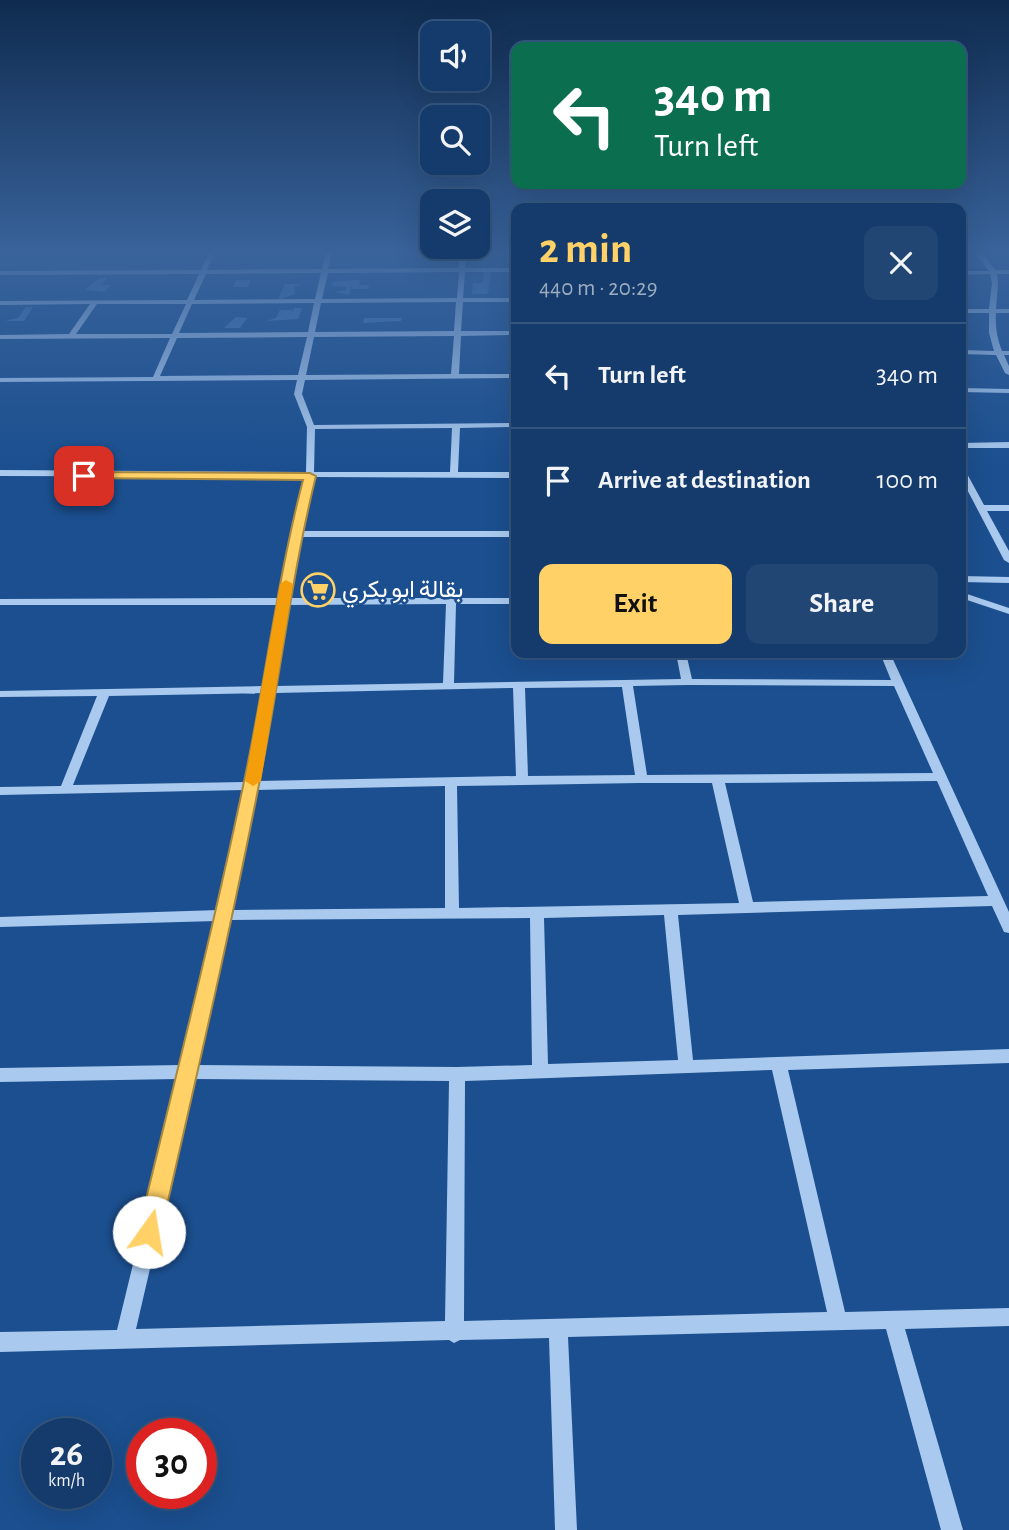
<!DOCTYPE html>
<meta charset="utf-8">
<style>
body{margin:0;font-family:"Alegreya Sans",Vazirmatn,sans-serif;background:#214673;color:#f1f3f6;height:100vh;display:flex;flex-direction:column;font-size:26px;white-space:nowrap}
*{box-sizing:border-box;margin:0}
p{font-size:23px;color:#9dadc1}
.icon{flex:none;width:38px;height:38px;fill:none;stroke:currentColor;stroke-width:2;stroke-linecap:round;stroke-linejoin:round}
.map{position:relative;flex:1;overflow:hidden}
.side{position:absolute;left:511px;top:203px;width:455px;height:455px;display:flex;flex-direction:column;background:#143b6b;border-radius:14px;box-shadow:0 7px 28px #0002,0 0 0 2px #33557e}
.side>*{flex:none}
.hud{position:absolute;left:511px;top:42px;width:455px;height:147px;border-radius:14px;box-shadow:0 7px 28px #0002,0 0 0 2px #33557e;background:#0b6e4f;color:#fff;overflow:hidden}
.controls{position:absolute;left:420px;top:21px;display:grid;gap:14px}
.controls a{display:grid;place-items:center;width:70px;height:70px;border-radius:14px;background:#143b6b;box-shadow:0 7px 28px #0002,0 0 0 2px #33557e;font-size:35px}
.speed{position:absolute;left:21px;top:1418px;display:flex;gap:14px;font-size:35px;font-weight:700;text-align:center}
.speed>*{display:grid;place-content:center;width:91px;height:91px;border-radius:50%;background:#143b6b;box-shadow:0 7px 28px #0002,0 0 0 2px #33557e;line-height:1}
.speed small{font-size:18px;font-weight:400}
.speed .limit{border:10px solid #d22;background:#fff;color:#111}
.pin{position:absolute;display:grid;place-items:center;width:60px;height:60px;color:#fff;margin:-30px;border-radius:14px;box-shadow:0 4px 10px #0006}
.me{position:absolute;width:77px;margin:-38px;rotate:13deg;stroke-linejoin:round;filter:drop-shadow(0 0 5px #0008)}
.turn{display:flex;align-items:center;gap:24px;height:147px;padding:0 28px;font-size:32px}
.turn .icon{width:91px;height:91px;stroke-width:2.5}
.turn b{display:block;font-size:49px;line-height:60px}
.round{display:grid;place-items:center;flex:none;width:74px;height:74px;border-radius:14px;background:#214673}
.overview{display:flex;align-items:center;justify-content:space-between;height:119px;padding:0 28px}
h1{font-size:42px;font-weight:600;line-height:52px;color:#ffd166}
.button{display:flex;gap:14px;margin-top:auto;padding:14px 28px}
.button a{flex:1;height:80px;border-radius:14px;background:#ffd166;color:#111;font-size:28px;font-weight:600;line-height:80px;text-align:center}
.button a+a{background:#214673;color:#f1f3f6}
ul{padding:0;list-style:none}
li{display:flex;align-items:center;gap:21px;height:105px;padding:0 28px;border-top:2px solid #33557e}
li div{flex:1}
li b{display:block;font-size:26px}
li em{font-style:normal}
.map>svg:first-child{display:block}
</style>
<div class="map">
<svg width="1009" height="1530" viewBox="0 0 1009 1530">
<rect width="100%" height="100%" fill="#1b4f8f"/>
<g fill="#4478b7">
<path d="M484,271h7l-3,23h-16l1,-11h10z"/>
<path d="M99,278h8l-5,7h9l-6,7 -20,-2z"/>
<path d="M236,280h15l-3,7h-15z"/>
<path d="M353,280h7l-1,5h10l-1,4h-16v-5l-3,11 -15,-3 12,-2 1,-3 -15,-1 1,-4z"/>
<path d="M285,284h17l-8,3 1,7 -17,6z"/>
<path d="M26,307h7l-9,14h-19l13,-3z"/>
<path d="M294,308h8l-4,11 -32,2 10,-3 4,-8h12v3z"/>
<path d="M236,317l11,1 -7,10h-16z"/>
<path d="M364,318h38l-1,3 -38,2z"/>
</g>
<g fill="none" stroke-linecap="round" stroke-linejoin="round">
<g fill="#a9c9ee" fill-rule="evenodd">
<path d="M0,252h3v1l-3,2z"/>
<path d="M209,252h6l-8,18 115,-1 4,-17h6l-4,17 131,-1 1,-16h6l-1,16h51v4h-51l-2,26h53v4h-53l-2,29h55v4l-55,1 -2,38h57v4l-211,2 -3,14 12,31 202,-2v4l-56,1 -2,44h58v50l-5,-3 -2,-41 -195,-1 -14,54h216v6h-217l-9,61h226v6h-60l-2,79 227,-4 -5,-26h10l6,26 199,1 -11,-27h10l119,259v21l-5,-1 -12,-26 -314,9 15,145 316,-11v14l-221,7 57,242 164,-4v18l-104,3 58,201h-22l-55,-201 -318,8 9,193h-22l-6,-192 -89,2 -6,3 -5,-3 -449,12v-20l117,-2 61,-251 -178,3v-14l181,-3 36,-144 -217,6v-10l219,-7 25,-120 -244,5v-8l61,-1 36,-90 -97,1v-6l265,-5 13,-81h-278v-6l279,-1 11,-64 15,-57 -305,-1v-6l306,2 1,-45 -13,-33 3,-14 -297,2v-4l153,-1 17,-39 -170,1v-4l69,-1 21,-30 -90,1v-4l187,-1 12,-26 -199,1v-4l201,-1zM459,272l-2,26 -135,1 6,-26zM321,273l-6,26 -121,1 12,-26zM456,302l-2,29 -139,1 6,-29zM314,303l-6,29 -129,1 13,-29zM97,304h89l-14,30h-96zM454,336l-3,38 -145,1 8,-38zM307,337l-9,38 -138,1 17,-38zM452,428l-2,44h-136l1,-43zM446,604l-3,79 -167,3 13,-81zM687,685l207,1 39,87 -286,2 -14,-89zM622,687l13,88 -107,1 -3,-88zM513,688l3,88 -258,5 17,-88zM264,693l-19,89 -172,3 36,-89zM937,781l51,115 -235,6 -28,-119zM639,783h73l27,120 -280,5 -2,-122zM445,786v122l-212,2 23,-120zM664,915l14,145 -130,4 -4,-146zM530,918l2,147 -75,2 -260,-2 34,-145zM772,1070l55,242 -363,9 1,-240zM194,1079l255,2 -4,240 -309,8z"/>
<path d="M975,252h7l13,18h14v4h-12l1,9 -2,26h13v4h-13c-1,13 1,25 6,38h7v4h-5l5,11v9l-4,-2 -9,-18 -35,-1v-4l33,1 -5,-18v-20h-28v-4h28l3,-26 -2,-9 -29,1v-4h28z"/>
<path d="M961,388l48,1v4l-48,-1z"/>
<path d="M1009,442v6h-48v-5z"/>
<path d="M961,467l4,3 19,35h25v6h-22l22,40v12l-5,-3 -43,-82z"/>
<path d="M961,576l48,1v6l-48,-1z"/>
<path d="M961,592l48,16v6l-48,-16z"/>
</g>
</g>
<linearGradient id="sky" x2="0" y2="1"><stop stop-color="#0f2b4f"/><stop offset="0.54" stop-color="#39639b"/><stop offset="1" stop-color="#39639b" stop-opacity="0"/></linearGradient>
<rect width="1009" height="467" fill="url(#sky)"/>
<path fill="#ffd166" stroke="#a68842" stroke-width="2" d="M84,472l226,1 6,3c-24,97 -35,196 -54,293 -30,156 -66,309 -101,463l-4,8 -8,3 -8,-3 -3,-8c37,-153 76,-306 108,-460 20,-97 32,-196 57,-292l-223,-2 -2,-2z"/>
<path fill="#f59e0b" d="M286,580l7,4 -32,197 -8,5 -8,-5 35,-197z"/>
<defs>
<symbol id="supermarket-ring" viewBox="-11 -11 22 22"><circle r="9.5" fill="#1b4f8f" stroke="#ffd166" stroke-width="1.5"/><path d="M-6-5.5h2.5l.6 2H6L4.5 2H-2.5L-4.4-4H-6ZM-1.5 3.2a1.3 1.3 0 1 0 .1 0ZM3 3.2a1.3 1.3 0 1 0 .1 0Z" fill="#ffd166"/></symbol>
</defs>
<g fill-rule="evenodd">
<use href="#supermarket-ring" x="299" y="571" width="38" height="38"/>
</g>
<g text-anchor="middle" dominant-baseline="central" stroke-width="5" stroke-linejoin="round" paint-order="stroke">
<g font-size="24" fill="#fff" stroke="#1b4f8f" text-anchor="start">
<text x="342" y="590">بقالة ابو بكري</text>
</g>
</g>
</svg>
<div class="controls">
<a><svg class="icon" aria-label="sound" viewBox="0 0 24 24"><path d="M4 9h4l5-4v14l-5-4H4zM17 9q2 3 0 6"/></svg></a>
<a><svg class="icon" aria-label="search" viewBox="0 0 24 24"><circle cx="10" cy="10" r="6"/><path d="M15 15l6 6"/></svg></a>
<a><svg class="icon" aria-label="layers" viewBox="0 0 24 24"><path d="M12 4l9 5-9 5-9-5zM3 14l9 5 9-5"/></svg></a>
</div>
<div class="speed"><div>26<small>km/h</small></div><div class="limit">30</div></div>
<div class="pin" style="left:84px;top:476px;background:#d93025"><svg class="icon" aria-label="arrive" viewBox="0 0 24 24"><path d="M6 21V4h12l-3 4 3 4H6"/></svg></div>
<svg class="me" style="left:149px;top:1232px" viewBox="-20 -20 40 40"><circle r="19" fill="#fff"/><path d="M0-13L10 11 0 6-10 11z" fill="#ffd166"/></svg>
<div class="hud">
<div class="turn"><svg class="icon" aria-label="left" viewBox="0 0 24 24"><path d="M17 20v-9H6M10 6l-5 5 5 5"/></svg><div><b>340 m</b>Turn left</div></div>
</div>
<section class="side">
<div class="overview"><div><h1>2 min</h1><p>440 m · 20:29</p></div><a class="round"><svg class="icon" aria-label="close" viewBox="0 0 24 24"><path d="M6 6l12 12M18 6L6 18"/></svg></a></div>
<ul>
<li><svg class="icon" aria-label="left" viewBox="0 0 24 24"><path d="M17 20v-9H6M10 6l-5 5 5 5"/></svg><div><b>Turn left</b></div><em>340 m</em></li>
<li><svg class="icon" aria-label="arrive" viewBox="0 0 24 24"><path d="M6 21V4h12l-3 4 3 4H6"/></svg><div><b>Arrive at destination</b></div><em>100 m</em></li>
</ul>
<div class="button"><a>Exit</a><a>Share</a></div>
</section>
</div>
